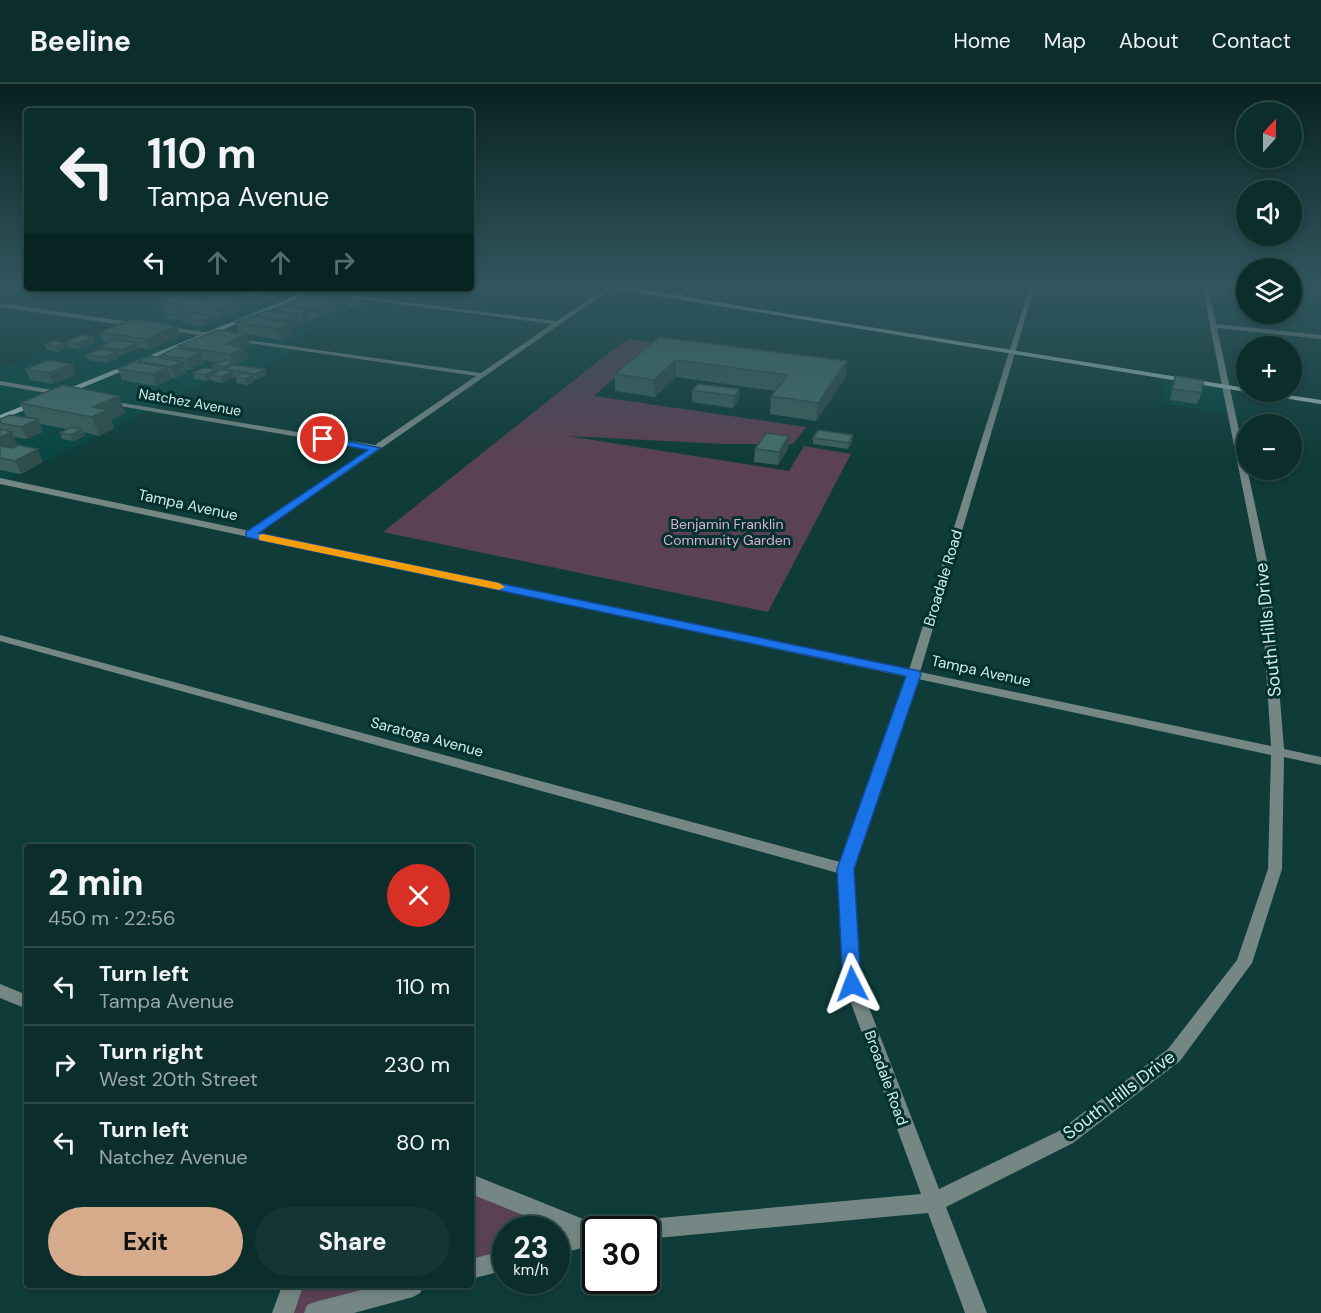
<!DOCTYPE html>
<meta charset="utf-8">
<style>
body{margin:0;font-family:"DM Sans",sans-serif;background:#143533;color:#f1f3f6;height:100vh;display:flex;flex-direction:column;font-size:22px;white-space:nowrap}
*{box-sizing:border-box;margin:0}
p{font-size:20px;color:#9aa8a9}
.icon{flex:none;width:33px;height:33px;fill:none;stroke:currentColor;stroke-width:2;stroke-linecap:round;stroke-linejoin:round}
.map{position:relative;flex:1;overflow:hidden}
.sheet{position:absolute;left:24px;top:760px;width:450px;height:444px;display:flex;flex-direction:column;background:#0b2d2b;border-radius:6px;box-shadow:0 3px 9px #0003,0 0 0 2px #2b4947}
.sheet>*{flex:none}
.banner{position:absolute;left:24px;top:24px;width:450px;height:183px;border-radius:6px;box-shadow:0 3px 9px #0003,0 0 0 2px #2b4947;background:#0b2d2b;color:#f1f3f6;overflow:hidden}
.needle{width:39px;rotate:21deg}
.controls{position:absolute;left:1236px;top:18px;display:grid;gap:12px}
.controls a{display:grid;place-items:center;width:66px;height:66px;border-radius:50%;background:#0b2d2b;box-shadow:0 3px 9px #0003,0 0 0 2px #2b4947;font-size:30px}
.speed{position:absolute;left:492px;top:1132px;display:flex;gap:12px;font-size:30px;font-weight:700;text-align:center}
.speed>*{display:grid;place-content:center;width:78px;height:78px;border-radius:50%;background:#0b2d2b;box-shadow:0 3px 9px #0003,0 0 0 2px #2b4947;line-height:1}
.speed small{font-size:15px;font-weight:400}
.speed .limit{border:3px solid #111;border-radius:9px;background:#fff;color:#111}
.pin{position:absolute;display:grid;place-items:center;width:51px;height:51px;color:#fff;margin:-26px;border:3px solid #fff;border-radius:50%;box-shadow:0 2px 6px #0007}
.me{position:absolute;width:66px;margin:-33px;rotate:357deg;stroke-linejoin:round;filter:drop-shadow(0 0 4px #0008)}
.turn{display:flex;align-items:center;gap:21px;height:126px;padding:0 24px;font-size:27px}
.turn .icon{width:78px;height:78px;stroke-width:2.5}
.turn b{display:block;font-size:42px;line-height:51px}
.lanes{display:flex;align-items:center;height:57px;padding:0 24px;background:#0003;justify-content:center;gap:30px;direction:ltr}
.lanes .off{opacity:.35}
.round{display:grid;place-items:center;flex:none;width:63px;height:63px;border-radius:32px;background:#143533}
.headline{display:flex;align-items:center;justify-content:space-between;height:102px;padding:0 24px}
h1{font-size:36px;font-weight:800;line-height:45px}
.cta{display:flex;gap:12px;margin-top:auto;padding:12px 24px}
.cta a{flex:1;height:69px;border-radius:36px;background:#d6ab8b;color:#111;font-size:24px;font-weight:800;line-height:69px;text-align:center}
.cta a+a{background:#143533;color:#f1f3f6}
ul{padding:0;list-style:none}
li{display:flex;align-items:center;gap:18px;height:78px;padding:0 24px;border-top:2px solid #2b4947}
li div{flex:1}
li b{display:block;font-size:22px}
li em{font-style:normal}
header{display:flex;align-items:center;gap:36px;box-sizing:border-box;height:84px;padding:0 30px;background:#0b2d2b;border-bottom:2px solid #2b4947}
header strong{font-size:28px}
nav{display:flex;gap:33px;margin-inline-start:auto;font-size:21px}
.map>svg:first-child{display:block}
</style>
<header>
<strong>Beeline</strong>
<nav><a>Home</a><a>Map</a><a>About</a><a>Contact</a></nav>
</header>
<div class="map">
<svg width="1321" height="1229" viewBox="0 0 1321 1229">
<rect width="100%" height="100%" fill="#0f3c39"/>
<g fill="#084642">
<path d="M217,204h156l-19,9 21,3 -92,45 18,3 -59,30 -21,-3 -218,107 -3,-1v-113l56,-22 11,1z"/>
<path d="M1161,292l65,10 5,27 -68,-9z"/>
</g>
<g fill="#5a4154">
<path d="M629,255l25,3 -60,54 212,31 -13,17h-69l-156,-8 221,35 15,-25 47,8 -83,158 -385,-80 219,-174z"/>
<path d="M471,1100l124,50 -38,11 -1,-15h-50l-1,30 -34,9z"/>
<path d="M293,1202h120l-98,27h-32z"/>
</g>
<g fill="none" stroke-linecap="round" stroke-linejoin="round">
<g fill="#758785" fill-rule="evenodd">
<path d="M609,202h6l-356,247 650,137 121,-384h5l-115,386 351,74 -11,-171 -58,-289h6l8,38 105,11v4l-104,-11 53,247 14,174 37,8v8l-37,-8 -2,112 -30,94 -72,98 -107,82 -127,64 41,106h-22l-37,-100 -282,26v-9h-18l3,-7 7,-3 283,-26 -77,-210 -6,-111 -838,-232v-6l840,227 67,-185 -907,-193v-6l250,53 119,-82 -261,-45h-3v-4l270,45 101,-69 -241,-35 -3,-2 1,-1 248,35 71,-49 -276,-36h16l265,33zM918,595l353,76 -3,114 -31,91 -69,89 -109,82 -120,58 -79,-205 -8,-115z"/>
<path d="M688,202h6l-14,11h-4v-2z"/>
<path d="M1292,202l15,3 -3,2 -12,-1z"/>
<path d="M0,219l137,20 3,2 -3,2 -137,-20z"/>
<path d="M163,242l54,8 3,2 -3,2 -56,-9v-2z"/>
<path d="M0,297l64,11 4,2 -4,2 -64,-11z"/>
<path d="M0,900l27,11v14l-27,-11z"/>
<path d="M471,1090l132,53 1,3h-8v14l-40,11v-20l9,-3 -94,-38z"/>
<path d="M506,1166v20l-35,9v-20z"/>
<path d="M282,1202h21l-9,27h-22z"/>
<path d="M376,1202h48l-4,7 -7,4 -59,16h-50l3,-8 8,-3z"/>
</g>
<g fill="#99b6b3" fill-rule="evenodd">
<path d="M608,202h10l628,102v4h3h-3l-636,-104z"/>
<path d="M302,204h6l-6,8 -17,8 -223,92 -7,-2 226,-92 17,-8z"/>
<path d="M1255,308h14l52,8v4l-63,-10z"/>
<path d="M35,317l7,2 -42,17v-5z"/>
</g>
</g>
<g fill="#3a5f5c">
<path d="M524,202h25l-11,5 -13,-3z"/>
<path d="M235,204h46l1,4 -28,12 -13,-1 2,6 -24,10h-5l1,2 -12,5 -19,-3 -2,-4 -4,1 -11,-1 -1,-5 3,-2h-5l-3,-10 44,-2 3,-1 -1,-5 21,-1 1,4 7,1 5,-3h-4z"/>
<path d="M318,211l28,1 1,5 -7,3 1,4 -24,11 -7,-1 1,2 -8,4 -5,-1 1,3 -6,2 1,5 -14,7 -33,-6 3,11 -6,2 1,1 3,11 -11,5v1l28,4 1,6 -9,5 -3,-1 1,2 -8,4 -10,-2 -2,-6 2,-1h-3v1l-11,6 -11,-2 -1,-2 -4,2 -13,-2 -1,-6 20,-4 -1,-4 6,-2 -15,-3 1,3 -14,7 -5,-1 1,4 -11,5h-4v1l-15,7 -34,-6 -4,-11 21,-6 -1,-2 24,-3 -1,-3 19,-6 -2,-3 61,-13 -3,-11 20,-5 -1,-2 19,-2 -1,-4 12,-2v-3z"/>
<path d="M360,217l1,5 -5,2 -8,-1 -1,-5z"/>
<path d="M100,248l80,4 -31,13 -11,-1v1l-15,6h-5l1,3 -12,5 -19,-3 -2,-5 14,-5 -1,-3 9,-4 -4,-1z"/>
<path d="M659,253l188,24 -2,17 -29,43 -46,-7 1,-18 4,-5 -99,-14 -21,20 -40,-6v-17z"/>
<path d="M65,258h30l-16,7 -12,-2z"/>
<path d="M64,259l2,5 -8,4 -11,-2 -2,-6z"/>
<path d="M72,280l4,11 -23,9 -23,-4 -4,-11z"/>
<path d="M1175,292l27,17 -5,11 -27,-4 2,-12z"/>
<path d="M740,305l-1,12 -6,7 -41,-6v-12z"/>
<path d="M119,312l6,17 -14,7 3,8 -15,8 -15,-4 1,4 -12,5 -11,-2 -2,-6 7,-4 -27,-5 3,8 -16,7 -13,-2 3,8 -7,3 33,14 -22,12 -21,-4v-51l26,-2 -6,-14z"/>
<path d="M853,351l-1,7 -4,7 -35,-5v-6z"/>
<path d="M789,352l-1,13 -10,16 -24,-3 1,-13z"/>
</g>
<g fill="#304d4b">
<path d="M537,202h12l-11,5z"/>
<path d="M266,204h15l1,4 -15,6 -2,-9z"/>
<path d="M265,210l1,5 -12,5 -1,-5z"/>
<path d="M346,212l1,5 -7,3 1,4 -24,11 -2,-11z"/>
<path d="M240,215l3,10 -24,10 -3,-10z"/>
<path d="M360,217l1,5 -5,2 -1,-5z"/>
<path d="M308,226l3,10 -8,4 -3,-10z"/>
<path d="M185,228l1,5 -8,3 -2,-5z"/>
<path d="M297,231l2,11 -6,2 1,5 -14,7 -3,-11 9,-4 -1,-5z"/>
<path d="M214,232l1,5 -12,5 -2,-5z"/>
<path d="M177,242l3,10 -31,13 -3,-10z"/>
<path d="M247,250l3,11 -21,9 -4,-10z"/>
<path d="M94,253l1,5 -16,7 -2,-6z"/>
<path d="M64,259l2,5 -8,4 -2,-6z"/>
<path d="M137,259l1,6 -15,6 -1,-5z"/>
<path d="M245,264l3,11 -11,5v3l-13,2v-2l8,-4 -2,-9z"/>
<path d="M118,268l1,6 -12,5 -2,-6z"/>
<path d="M201,268l3,11 -14,7 -3,-11z"/>
<path d="M676,276v17l-21,20 -1,-17z"/>
<path d="M847,277l-2,17 -29,43 2,-18z"/>
<path d="M183,278l3,11 -11,5 -4,-11z"/>
<path d="M72,280l4,11 -23,9 -4,-11z"/>
<path d="M167,283l4,12 -15,7 -3,-12z"/>
<path d="M217,285l1,6h-8l1,4 -4,2 -2,-6z"/>
<path d="M265,285l1,6 -9,5 -1,-6z"/>
<path d="M232,287l2,6 -11,6 -2,-6z"/>
<path d="M253,291l2,6 -8,4 -1,-6z"/>
<path d="M740,305l-1,12 -6,7 1,-12z"/>
<path d="M119,312l6,17 -14,7 3,8 -15,8 -7,-19 1,-10z"/>
<path d="M38,335l5,13 -16,7 -5,-12z"/>
<path d="M82,345l3,7 -12,5 -2,-6z"/>
<path d="M12,348l5,13 -15,7 -2,-4v-11z"/>
<path d="M853,351l-1,7 -4,7 1,-6z"/>
<path d="M789,352l-1,13 -10,16 1,-13z"/>
<path d="M38,365l5,13 -22,12 -6,-13z"/>
</g>
<g fill="#446e6b" stroke="#304d4b" stroke-width="1.5">
<path d="M215,207l13,2 -7,3 -14,-2z"/>
<path d="M248,208l17,2 -12,5 -17,-2z"/>
<path d="M322,209l24,3 -7,3v-1l-21,-3z"/>
<path d="M309,210l30,4 -24,10 -30,-4z"/>
<path d="M217,211l23,4 -24,10 -55,-7 14,-6 30,4z"/>
<path d="M353,216l7,1 -5,2 -8,-1z"/>
<path d="M281,222l27,4 -8,4 -27,-5z"/>
<path d="M174,226l11,2 -9,3 -10,-1z"/>
<path d="M265,227l32,4 -12,5 -30,-5z"/>
<path d="M195,229l19,3 -13,5 -19,-3z"/>
<path d="M251,232l41,7 -15,6 -41,-7z"/>
<path d="M133,235l44,7 -31,13 -46,-7z"/>
<path d="M217,246l30,4 -22,10 20,4 -15,6 -52,-8z"/>
<path d="M82,251l12,2 -17,6 -12,-1z"/>
<path d="M659,253l188,24 -29,42 -47,-7 17,-21 -112,-15 -22,20 -39,-6z"/>
<path d="M115,256l22,3 -15,7 -23,-3z"/>
<path d="M53,257l11,2 -8,3 -11,-2z"/>
<path d="M175,264l26,4 -14,7 -26,-4z"/>
<path d="M99,265l19,3 -13,5 -19,-2z"/>
<path d="M150,272l33,6 -12,5 -33,-6z"/>
<path d="M49,276l23,4 -23,9 -23,-4z"/>
<path d="M225,276l11,1 -12,6 -12,-2z"/>
<path d="M133,278l34,5 -14,7 -35,-5z"/>
<path d="M233,281l32,4 -9,5 -32,-5z"/>
<path d="M204,284l13,1 -12,6 -12,-2z"/>
<path d="M221,286l11,1 -11,6 -11,-2z"/>
<path d="M242,289l11,2 -7,4 -11,-2z"/>
<path d="M1175,292l28,4 -1,13 -29,-4z"/>
<path d="M698,300l42,5 -6,7 -42,-6z"/>
<path d="M63,301l56,11 -26,11 15,3 -16,7 -72,-14z"/>
<path d="M10,331l28,4 -16,8 -22,-4v-4z"/>
<path d="M71,343l11,2 -11,6 -11,-2z"/>
<path d="M0,345l12,3 -12,5z"/>
<path d="M818,346l35,5 -4,8 -36,-5z"/>
<path d="M766,349l23,3 -10,16 -24,-3z"/>
<path d="M19,361l19,4 -23,12 -15,-3v-12l12,2z"/>
</g>
<linearGradient id="sky" x2="0" y2="1"><stop stop-color="#08211f"/><stop offset="0.54" stop-color="#31565f"/><stop offset="1" stop-color="#31565f" stop-opacity="0"/></linearGradient>
<rect width="1321" height="374" fill="url(#sky)"/>
<path fill="#1a73e8" stroke="#114b97" stroke-width="1.5" d="M323,352l57,12 -121,85 660,138 2,3 -67,195 7,115 -2,6 -7,2 -7,-2 -2,-6 -6,-115 69,-193 -660,-139v-5l122,-82 -49,-9v-4z"/>
<path fill="#f59e0b" d="M263,450l236,49 6,4 -6,3 -240,-50v-5z"/>
<g text-anchor="middle" dominant-baseline="central" stroke-width="6" stroke-linejoin="round" paint-order="stroke">
<g font-size="14" fill="#d5ece9" stroke="#02312f">
<text transform="translate(190 318) rotate(10)">Natchez Avenue</text>
</g>
<g font-size="14" fill="#e1add3" stroke="#02312f">
<text x="727" y="440">Benjamin Franklin<tspan x="727" dy="16">Community Garden</tspan></text>
</g>
<g font-size="15" fill="#d5ece9" stroke="#02312f">
<text transform="translate(188 421) rotate(12)">Tampa Avenue</text>
<text transform="translate(943 494) rotate(-73)">Broadale Road</text>
<text transform="translate(981 587) rotate(12)">Tampa Avenue</text>
<text transform="translate(427 653) rotate(15)">Saratoga Avenue</text>
<text transform="translate(886 994) rotate(70)">Broadale Road</text>
</g>
<g font-size="18" fill="#d5ece9" stroke="#02312f">
<text transform="translate(1268 546) rotate(-96)">South Hills Drive</text>
<text transform="translate(1119 1011) rotate(-37)">South Hills Drive</text>
</g>
</g>
</svg>
<div class="controls">
<a><svg class="needle" viewBox="-14 -14 28 28"><path d="M0-13l5 13h-10z" fill="#e53935"/><path d="M0 13l5-13h-10z" fill="#9aa8a9"/></svg></a>
<a><svg class="icon" aria-label="sound" viewBox="0 0 24 24"><path d="M4 9h4l5-4v14l-5-4H4zM17 9q2 3 0 6"/></svg></a>
<a><svg class="icon" aria-label="layers" viewBox="0 0 24 24"><path d="M12 4l9 5-9 5-9-5zM3 14l9 5 9-5"/></svg></a>
<a>+</a>
<a>−</a>
</div>
<div class="speed"><div>23<small>km/h</small></div><div class="limit">30</div></div>
<div class="pin" style="left:323px;top:355px;background:#d93025"><svg class="icon" aria-label="arrive" viewBox="0 0 24 24"><path d="M6 21V4h12l-3 4 3 4H6"/></svg></div>
<svg class="me" style="left:852px;top:900px" viewBox="-20 -20 40 40"><path d="M0-17L14 15 0 8-14 15z" fill="#1a73e8" stroke="#fff" stroke-width="4"/></svg>
<div class="banner">
<div class="turn"><svg class="icon" aria-label="left" viewBox="0 0 24 24"><path d="M17 20v-9H6M10 6l-5 5 5 5"/></svg><div><b>110 m</b>Tampa Avenue</div></div>
<div class="lanes"><svg class="icon" aria-label="left" viewBox="0 0 24 24"><path d="M17 20v-9H6M10 6l-5 5 5 5"/></svg><svg class="icon off" aria-label="ahead" viewBox="0 0 24 24"><path d="M12 20V5M6 11l6-6 6 6"/></svg><svg class="icon off" aria-label="ahead" viewBox="0 0 24 24"><path d="M12 20V5M6 11l6-6 6 6"/></svg><svg class="icon off" aria-label="right" viewBox="0 0 24 24"><path d="M7 20v-9h11M14 6l5 5-5 5"/></svg></div>
</div>
<section class="sheet">
<div class="headline"><div><h1>2 min</h1><p>450 m · 22:56</p></div><a class="round" style="background:#d93025;color:#fff"><svg class="icon" aria-label="close" viewBox="0 0 24 24"><path d="M6 6l12 12M18 6L6 18"/></svg></a></div>
<ul>
<li><svg class="icon" aria-label="left" viewBox="0 0 24 24"><path d="M17 20v-9H6M10 6l-5 5 5 5"/></svg><div><b>Turn left</b><p>Tampa Avenue</p></div><em>110 m</em></li>
<li><svg class="icon" aria-label="right" viewBox="0 0 24 24"><path d="M7 20v-9h11M14 6l5 5-5 5"/></svg><div><b>Turn right</b><p>West 20th Street</p></div><em>230 m</em></li>
<li><svg class="icon" aria-label="left" viewBox="0 0 24 24"><path d="M17 20v-9H6M10 6l-5 5 5 5"/></svg><div><b>Turn left</b><p>Natchez Avenue</p></div><em>80 m</em></li>
</ul>
<div class="cta"><a>Exit</a><a>Share</a></div>
</section>
</div>
